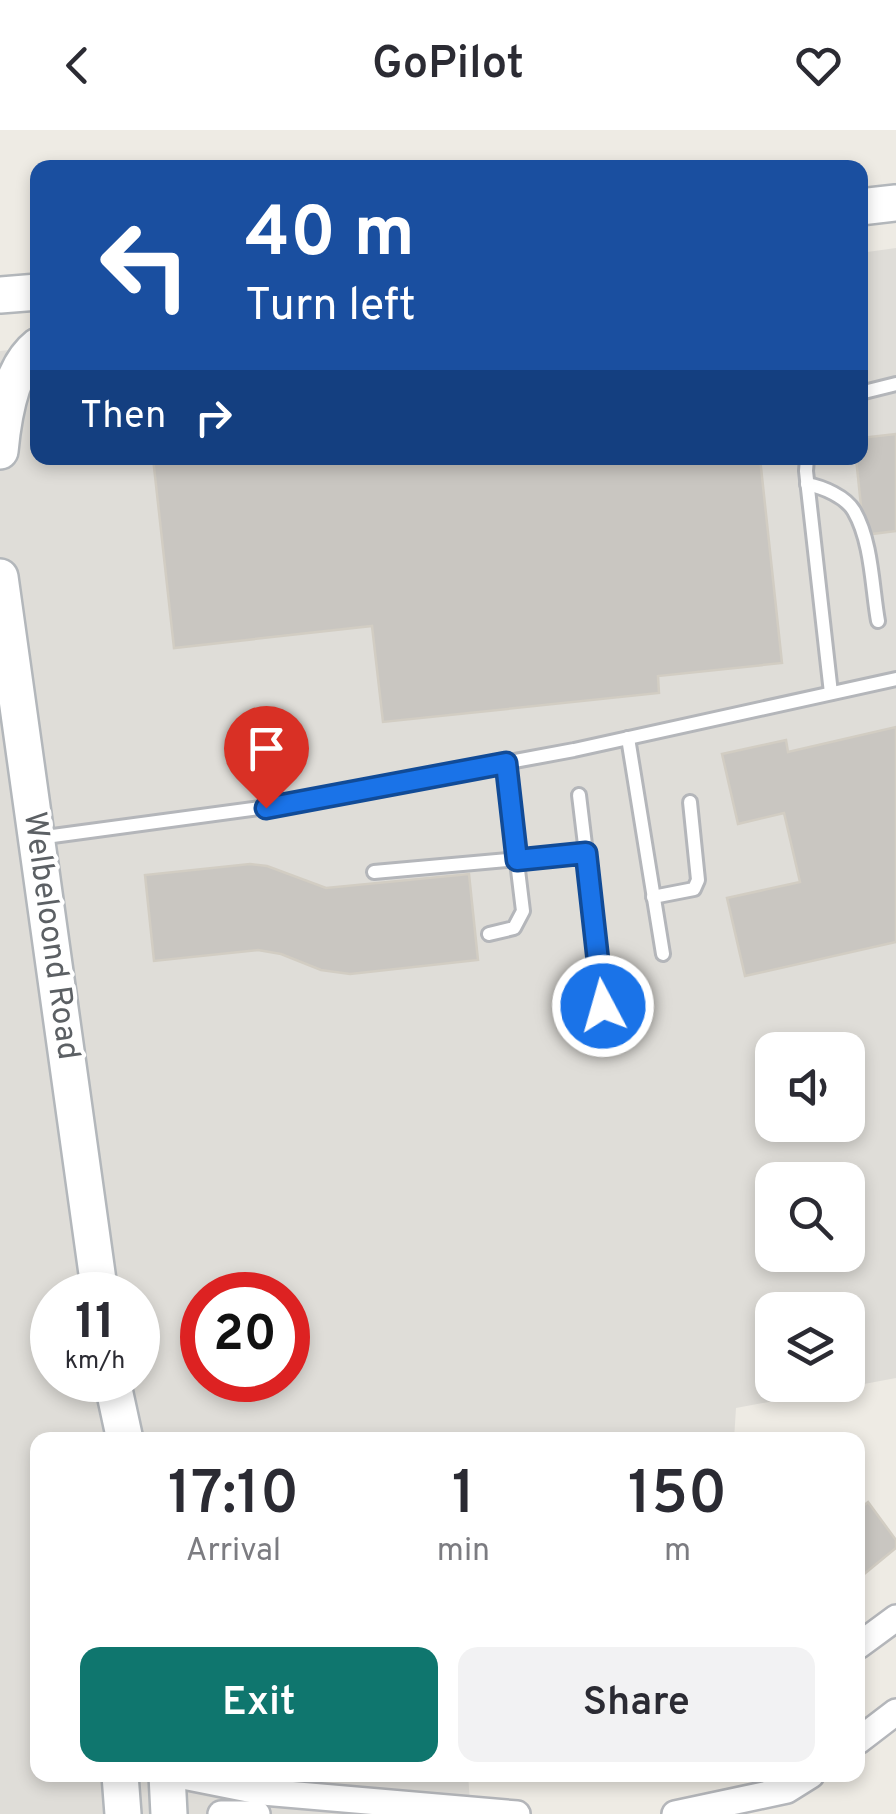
<!DOCTYPE html>
<style>
body{margin:0;font-family:Overpass,sans-serif;background:#f2f2f3;color:#2b2b33;height:100vh;display:flex;flex-direction:column;font-size:38px;white-space:nowrap}
*{box-sizing:border-box;margin:0}
p{font-size:32px;color:#7c7c81}
.icon{flex:none;width:55px;height:55px;fill:none;stroke:currentColor;stroke-width:2;stroke-linecap:round;stroke-linejoin:round}
.map{position:relative;flex:1;overflow:hidden}
.sheet{position:absolute;left:30px;top:1302px;width:835px;height:350px;display:flex;flex-direction:column;background:#fff;border-radius:20px;box-shadow:0 5px 15px #0003}
.sheet>*{flex:none}
.guide{position:absolute;left:30px;top:30px;width:838px;height:305px;border-radius:20px;box-shadow:0 5px 15px #0003;background:#1a4fa0;color:#fff;overflow:hidden}
.fabs{position:absolute;left:755px;top:902px;display:grid;gap:20px}
.fabs a{display:grid;place-items:center;width:110px;height:110px;border-radius:20px;background:#fff;box-shadow:0 5px 15px #0003;font-size:50px}
.speed{position:absolute;left:30px;top:1142px;display:flex;gap:20px;font-size:50px;font-weight:700;text-align:center}
.speed>*{display:grid;place-content:center;width:130px;height:130px;border-radius:50%;background:#fff;box-shadow:0 5px 15px #0003;line-height:1}
.speed small{font-size:25px;font-weight:400}
.speed .limit{border:15px solid #d22;background:#fff;color:#111}
.pin{position:absolute;display:grid;place-items:center;width:85px;height:85px;color:#fff;margin:-102px -42px;border-radius:50% 50% 50% 0;rotate:-45deg;box-shadow:0 0 10px #0007}
.pin .icon{rotate:45deg}
.me{position:absolute;width:110px;margin:-55px;rotate:354deg;stroke-linejoin:round;filter:drop-shadow(0 0 8px #0008)}
.turn{display:flex;align-items:center;gap:35px;height:210px;padding:0 50px;font-size:45px}
.turn .icon{width:130px;height:130px;stroke-width:2.5}
.turn b{display:block;font-size:70px;line-height:85px}
.then{display:flex;align-items:center;height:95px;padding:0 50px;background:#0003;gap:20px;font-size:38px}
.eta{display:flex;justify-content:space-evenly;align-items:center;height:170px;text-align:center}
.eta b{font-size:60px;font-weight:600;line-height:70px}
.action{display:flex;gap:20px;margin-top:auto;padding:20px 50px}
.action a{flex:1;height:115px;border-radius:20px;background:#0f766e;color:#fff;font-size:40px;font-weight:600;line-height:115px;text-align:center}
.action a+a{background:#f2f2f3;color:#2b2b33}
header{display:flex;justify-content:space-between;align-items:center;height:130px;padding:0 50px;background:#fff;font-size:45px;font-weight:600}
.map>svg:first-child{display:block}
</style>
<header><svg class="icon" aria-label="back" viewBox="0 0 24 24"><path d="M15 5l-7 7 7 7"/></svg>GoPilot<svg class="icon" aria-label="heart" viewBox="0 0 24 24"><path d="M12 20l-8-8c-3-5 5-10 8-4 3-6 11-1 8 4z"/></svg></header>
<div class="map">
<svg width="896" height="1684" viewBox="0 0 896 1684">
<rect width="100%" height="100%" fill="#eeebe4"/>
<path fill="#dfddd8" fill-rule="evenodd" d="M896,118v1130l-160,30 -2,32h-696v335h430l3,39h-471v-1463l37,-4 1,111h822v-205zM772,920h76v75h-76zM772,1050h76v75h-76zM52,1165h86v85h-86zM202,1165h86v85h-86zM772,1180h76v75h-76z"/>
<g fill="#c9c6c1" stroke="#d2cdc3" stroke-width="2.5">
<path d="M896,304v97l-32,4 -8,-77h4v-20z"/>
<path d="M153,328h607l22,205 -124,13 1,17 -276,29 -11,-96 -198,22z"/>
<path d="M896,597v215l-151,34 -18,-78 73,-16 -16,-69 -46,11 -16,-70 64,-14 2,12z"/>
<path d="M250,734l17,2 59,22 143,-14 9,86 -128,14 -29,-4 -40,-16 -23,-4 -104,11 -9,-86z"/>
<path d="M868,1372l28,38v8l-38,31v-69z"/>
</g>
<g fill="none" stroke-linecap="round" stroke-linejoin="round">
<defs>
<g id="service">
<path d="M860,263l36,-9"/>
<path d="M807,328l-1,13 25,222"/>
<path d="M807,354c16,3 39,13 47,27 18,31 18,77 24,110"/>
<path d="M628,608l35,216"/>
<path d="M579,665l7,58"/>
<path d="M38,708l229,-31 307,-57 322,-71"/>
<path d="M374,742l212,-19 17,153"/>
<path d="M653,767l41,-8 4,-9 -8,-78"/>
<path d="M489,804l25,-6 9,-17 -18,-148"/>
</g>
<g id="minor">
<path d="M858,1516l38,-28"/>
<path d="M858,1611l38,-29"/>
<path d="M178,1645l85,17 254,22"/>
<path d="M221,1684h36"/>
<path d="M675,1684l112,-24 24,-15"/>
</g>
<g id="secondary">
<path d="M860,77l36,-4"/>
<path d="M0,165l38,-3"/>
<path d="M0,321c3,-32 10,-83 38,-105"/>
<path d="M0,447l100,718"/>
<path d="M112,1250l13,60"/>
<path d="M120,1645l3,39"/>
<path d="M167,1645l2,39"/>
</g>
</defs>
<use href="#service" stroke="#b4b6ba" stroke-width="18"/>
<use href="#minor" stroke="#b4b6ba" stroke-width="30"/>
<use href="#secondary" stroke="#b3b7bb" stroke-width="40"/>
<use href="#service" stroke="#fff" stroke-width="12"/>
<use href="#minor" stroke="#fff" stroke-width="25"/>
<use href="#secondary" stroke="#fff" stroke-width="35"/>
</g>
<g fill="none" stroke-linecap="round" stroke-linejoin="round">
<defs>
<path id="route" d="M266,678l240,-45 11,97 69,-7 17,153"/>
</defs>
<use href="#route" stroke="#114b97" stroke-width="25"/>
<use href="#route" stroke="#1a73e8" stroke-width="18"/>
</g>
<g text-anchor="middle" dominant-baseline="central" stroke-width="8" stroke-linejoin="round" paint-order="stroke">
<g font-size="32" fill="#5c6064" stroke="#fff">
<text transform="translate(50 806) rotate(82)">Welbeloond Road</text>
</g>
</g>
</svg>
<div class="fabs">
<a><svg class="icon" aria-label="sound" viewBox="0 0 24 24"><path d="M4 9h4l5-4v14l-5-4H4zM17 9q2 3 0 6"/></svg></a>
<a><svg class="icon" aria-label="search" viewBox="0 0 24 24"><circle cx="10" cy="10" r="6"/><path d="M15 15l6 6"/></svg></a>
<a><svg class="icon" aria-label="layers" viewBox="0 0 24 24"><path d="M12 4l9 5-9 5-9-5zM3 14l9 5 9-5"/></svg></a>
</div>
<div class="speed"><div>11<small>km/h</small></div><div class="limit">20</div></div>
<div class="pin" style="left:266px;top:678px;background:#d93025"><svg class="icon" aria-label="arrive" viewBox="0 0 24 24"><path d="M6 21V4h12l-3 4 3 4H6"/></svg></div>
<svg class="me" style="left:603px;top:876px" viewBox="-20 -20 40 40"><circle r="17" fill="#1a73e8" stroke="#fff" stroke-width="3"/><path d="M0-11L8 9 0 5-8 9z" fill="#fff"/></svg>
<div class="guide">
<div class="turn"><svg class="icon" aria-label="left" viewBox="0 0 24 24"><path d="M17 20v-9H6M10 6l-5 5 5 5"/></svg><div><b>40 m</b>Turn left</div></div>
<div class="then">Then<svg class="icon" aria-label="right" viewBox="0 0 24 24"><path d="M7 20v-9h11M14 6l5 5-5 5"/></svg></div>
</div>
<section class="sheet">
<div class="eta">
<div><b>17:10</b><p>Arrival</p></div>
<div><b>1</b><p>min</p></div>
<div><b>150</b><p>m</p></div>
</div>
<div class="action"><a>Exit</a><a>Share</a></div>
</section>
</div>
